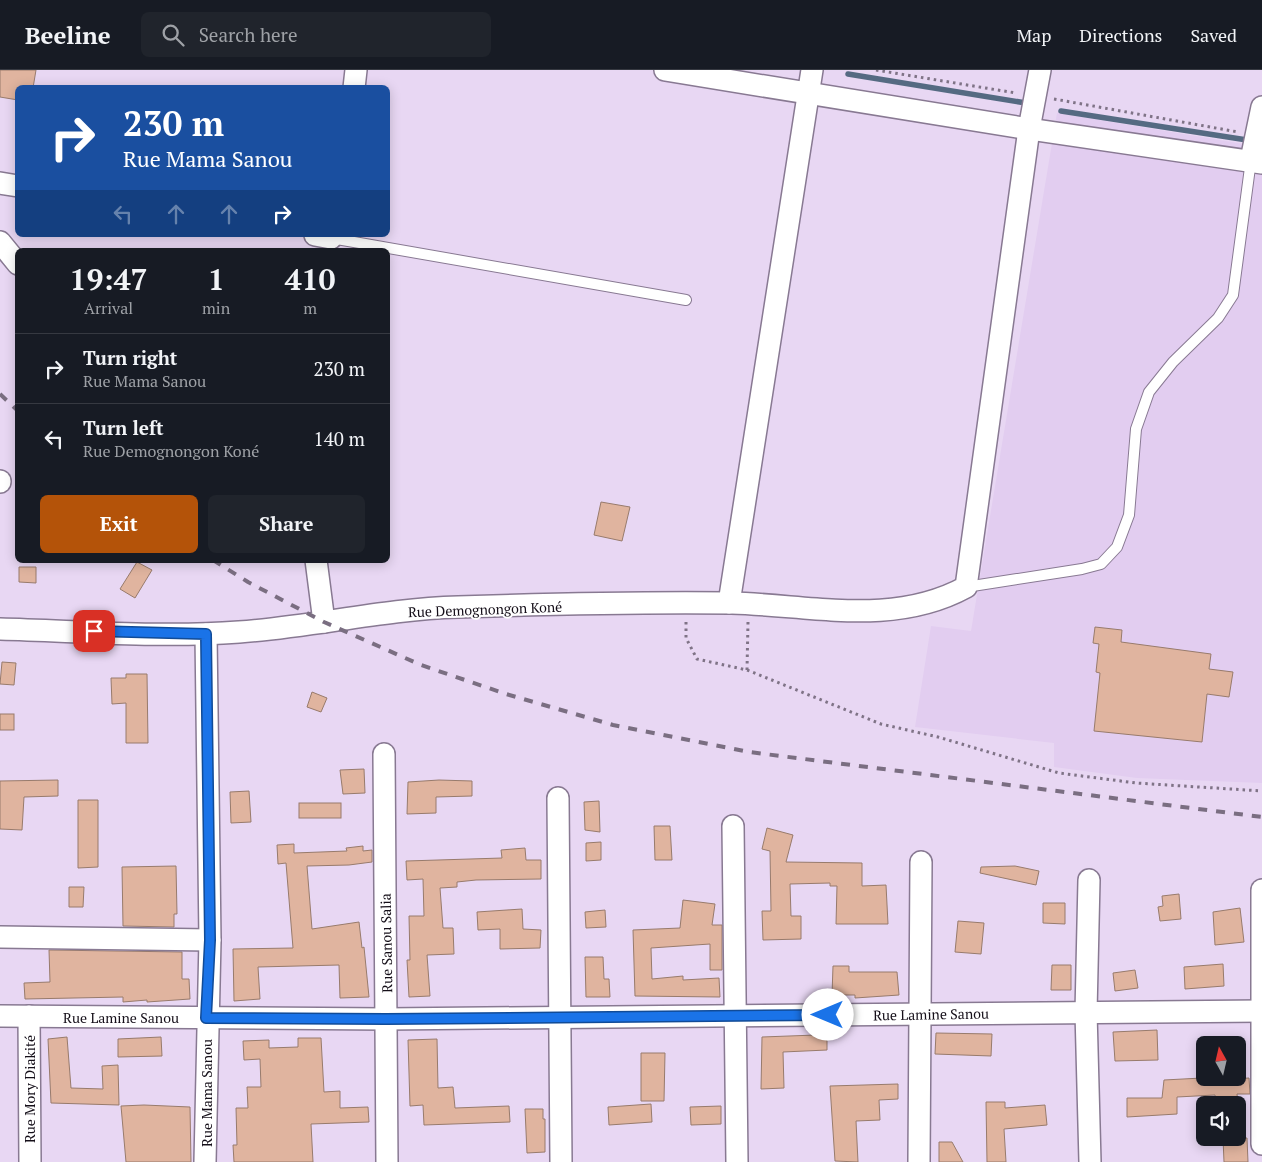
<!DOCTYPE html>
<meta charset="utf-8">
<style>
body{margin:0;font-family:"PT Serif",serif;background:#20242c;color:#f1f3f6;height:100vh;display:flex;flex-direction:column;font-size:19px;white-space:nowrap}
*{box-sizing:border-box;margin:0}
p{font-size:16px;color:#9ea1a6}
.icon{flex:none;width:28px;height:28px;fill:none;stroke:currentColor;stroke-width:2;stroke-linecap:round;stroke-linejoin:round}
.map{position:relative;flex:1;overflow:hidden}
.side{position:absolute;left:15px;top:178px;width:375px;height:315px;display:flex;flex-direction:column;background:#171b24;border-radius:8px;box-shadow:0 2px 12px #0003}
.side>*{flex:none}
.guide{position:absolute;left:15px;top:15px;width:375px;height:152px;border-radius:8px;box-shadow:0 2px 12px #0003;background:#1a4fa0;color:#fff;overflow:hidden}
.needle{width:32px;rotate:352deg}
.controls{position:absolute;left:1196px;top:966px;display:grid;gap:10px}
.controls a{display:grid;place-items:center;width:50px;height:50px;border-radius:8px;background:#171b24;box-shadow:0 2px 12px #0003;font-size:25px}
.pin{position:absolute;display:grid;place-items:center;width:42px;height:42px;color:#fff;margin:-21px;border-radius:10px;box-shadow:0 2px 8px #0006}
.me{position:absolute;width:55px;margin:-28px;rotate:270deg;stroke-linejoin:round;filter:drop-shadow(0 0 4px #0008)}
.turn{display:flex;align-items:center;gap:18px;height:105px;padding:0 25px;font-size:22px}
.turn .icon{width:65px;height:65px;stroke-width:2.5}
.turn b{display:block;font-size:35px;line-height:42px}
.lanes{display:flex;align-items:center;height:48px;padding:0 25px;background:#0003;justify-content:center;gap:25px;direction:ltr}
.lanes .off{opacity:.35}
.eta{display:flex;justify-content:space-evenly;align-items:center;height:85px;text-align:center}
.eta b{font-size:30px;font-weight:700;line-height:35px}
.action{display:flex;gap:10px;margin-top:auto;padding:10px 25px}
.action a{flex:1;height:58px;border-radius:8px;background:#b45309;color:#fff;font-size:20px;font-weight:700;line-height:58px;text-align:center}
.action a+a{background:#20242c;color:#f1f3f6}
ul{padding:0;list-style:none}
li{display:flex;align-items:center;gap:15px;height:70px;padding:0 25px;border-top:1px solid #363941}
li div{flex:1}
li b{display:block;font-size:19px}
li em{font-style:normal}
header{display:flex;align-items:center;gap:30px;box-sizing:border-box;height:70px;padding:0 25px;background:#171b24;border-bottom:1px solid #363941}
header strong{font-size:24px}
nav{display:flex;gap:28px;margin-inline-start:auto;font-size:18px}
.search{width:350px;height:45px;background:#20242c;display:flex;align-items:center;gap:12px;box-sizing:border-box;padding:0 18px;border-radius:8px;color:#9ea1a6;font-size:19px}
.map>svg:first-child{display:block}
</style>
<header>
<strong>Beeline</strong>
<div class="search"><svg class="icon" aria-label="search" viewBox="0 0 24 24"><circle cx="10" cy="10" r="6"/><path d="M15 15l6 6"/></svg>Search here</div>
<nav><a>Map</a><a>Directions</a><a>Saved</a></nav>
</header>
<div class="map">
<svg width="1262" height="1092" viewBox="0 0 1262 1092">
<rect width="100%" height="100%" fill="#e8d7f3"/>
<path fill="#e2cdf0" d="M1057,43l205,34v636l-125,-5 -83,-11v-24l-139,-16 16,-101 40,5z"/>
<g fill="none" stroke-linecap="round" stroke-linejoin="round">
<g stroke="#556a82" stroke-width="5.5">
<path d="M848,4l178,29"/>
<path d="M1061,41l186,29"/>
</g>
</g>
<g fill="#e0b49f" stroke="#987b6c">
<path d="M0,0h36l-3,18h-15v12l-18,-3z"/>
<path d="M601,432l29,5 -8,34 -28,-6z"/>
<path d="M137,492l15,8 -17,28 -15,-9z"/>
<path d="M19,497h17v16l-17,-1z"/>
<path d="M1095,557l27,3 -1,12 90,12 -2,15 24,3 -4,25 -22,-3 -5,48 -108,-11 6,-58 -4,-1 3,-28 -6,-1z"/>
<path d="M2,592l14,1 -2,22 -14,-1z"/>
<path d="M126,604h21l1,69h-22v-40l-14,1 -1,-26h15z"/>
<path d="M312,622l15,6 -6,14 -14,-5z"/>
<rect x="0" y="644" width="14" height="16"/>
<path d="M364,699l1,24 -22,1 -3,-24z"/>
<path d="M58,710v16l-34,1 -2,33 -22,-1v-48z"/>
<path d="M439,710l33,1v15l-36,1v16l-29,1 1,-32z"/>
<path d="M249,721l2,31 -20,1 -1,-31z"/>
<path d="M78,730h20v67l-20,1z"/>
<path d="M599,731l1,31 -15,-2 -1,-28z"/>
<rect x="299" y="733" width="42" height="15"/>
<path d="M654,756h16l2,34h-17z"/>
<path d="M767,758l26,7 -7,27 76,1v23l24,-1 2,39h-52l1,-38h-7v-3l-40,1 1,32h10v23l-38,1 -1,-29h9l-1,-60 -8,-2z"/>
<path d="M601,772v18l-15,1v-18z"/>
<path d="M294,774v9l53,-2 -1,-3 17,-2v5l9,-1v12l-23,3 -42,1 5,63 47,-7 3,26 2,-1 5,50 -29,1 -1,-33 -81,2 2,32 -26,2 -1,-52 60,-1 -7,-85 -8,1 -1,-19z"/>
<path d="M525,778l1,12h15v19l-65,1 -19,2v5l-17,1 3,40h10l1,26 -27,1 3,41 -21,1 -2,-37h3l-1,-44h15l-1,-37 -16,1 -1,-19 96,-3 -1,-8z"/>
<path d="M176,796l1,48h-3v13l-51,-1 -1,-59z"/>
<path d="M1015,796l24,5 -3,14 -56,-12 1,-6z"/>
<path d="M69,817h15l-1,20h-14z"/>
<path d="M1179,824l2,25 -21,2 -2,-14 5,-1 -1,-10z"/>
<path d="M683,830l32,4 -3,21h10v45h-12v-26l-59,4 1,31 31,-3v4l36,-2 1,19 -85,-1 -2,-66 47,-2z"/>
<path d="M1043,833h22v21l-22,-1z"/>
<path d="M1240,838l4,34 -29,3 -2,-33z"/>
<path d="M522,839l1,20 18,1 -1,18 -40,1v-20l-22,1 -1,-18z"/>
<path d="M605,840l1,17 -20,1 -1,-16z"/>
<path d="M958,851l26,2 -3,31 -26,-2z"/>
<path d="M49,880l133,2v27h7l1,20 -43,3v-2l-24,2v-5l-98,2 -1,-16 26,-1z"/>
<path d="M585,887h18l1,22h5l1,18h-24z"/>
<path d="M1223,894l1,22 -39,3 -1,-22z"/>
<path d="M1052,895h19v25h-20z"/>
<path d="M833,896h16v6h48l2,23 -44,3v-3h-23z"/>
<path d="M1135,900l3,18 -23,3 -2,-18z"/>
<path d="M1157,960l1,30 -43,1 -2,-29z"/>
<path d="M936,963l56,1 -1,22 -56,-2z"/>
<path d="M816,965l11,1v14l-44,2 1,36 -23,1 1,-52z"/>
<path d="M67,967l4,51 32,1 -1,-23 16,-1 1,40 -68,-2 -3,-64z"/>
<path d="M161,967l1,19 -44,1v-18z"/>
<path d="M298,968h23l3,54 16,-1v17l28,-1 1,15 -58,2 2,38h-79l-1,-17h4l-1,-37h12l-1,-21h14l-1,-28 -16,1 -1,-19 26,-1v8l29,-1z"/>
<path d="M437,969l1,49 15,-1 2,21 54,-2 1,16 -86,3 -1,-20 -13,1 -2,-66z"/>
<path d="M641,983h24l-1,48h-23z"/>
<path d="M1202,1008v3l47,-3 1,16h-13l1,11h-22l-1,-10 -38,2v17l-50,3v-19h35l2,-18z"/>
<path d="M898,1014v15l-19,1 1,20 -24,1 2,41 -23,-1 -5,-75z"/>
<path d="M986,1032h19v6l40,-3 2,20 -43,4 2,33h-19z"/>
<path d="M651,1034l1,18 -43,3 -1,-18z"/>
<path d="M144,1035l46,2 1,55h-65l-5,-56z"/>
<path d="M721,1036v18l-30,1 -1,-18z"/>
<path d="M525,1039h18v10h2v33l-18,1z"/>
<path d="M1223,1068h24l1,24h-24z"/>
<path d="M939,1072h13l11,20h-24z"/>
</g>
<g fill="none" stroke-linecap="round" stroke-linejoin="round">
<defs>
<g id="service">
<path d="M331,168l355,62"/>
<path d="M966,517l116,-18 19,-5 16,-17 12,-32 7,-86 13,-37 24,-30 45,-44 15,-23 18,-135"/>
</g>
<g id="minor">
<path d="M665,0l364,59 233,34"/>
<path d="M354,18l2,-18"/>
<path d="M1251,90l11,-53"/>
<path d="M0,113l18,3"/>
<path d="M315,165l16,3"/>
<path d="M0,172l18,22"/>
<path d="M0,412v-1"/>
<path d="M316,490l8,62"/>
<path d="M729,533l83,-533"/>
<path d="M0,559c79,2 160,9 239,3 73,-5 145,-23 219,-25 91,-3 182,-5 273,-4 80,2 162,24 235,-16l63,-458 11,-59"/>
<path d="M384,684l3,408"/>
<path d="M558,728l3,364"/>
<path d="M733,756l4,336"/>
<path d="M1089,810l-3,132 4,150"/>
<path d="M1262,820v254"/>
<path d="M0,867l210,3"/>
<path d="M0,946l386,3 876,-8"/>
<path d="M29,946l1,146"/>
<path d="M205,1092l5,-222 -4,-306"/>
<path d="M919,1092l2,-300"/>
</g>
</defs>
<use href="#service" stroke="#887992" stroke-width="12"/>
<use href="#minor" stroke="#887992" stroke-width="24"/>
<g stroke="#7f7386" stroke-width="3" stroke-dasharray="2.5 4" stroke-linecap="butt">
<path d="M876,0l140,23"/>
<path d="M1054,29l184,33"/>
<path d="M686,552v16l11,21 50,11 134,54 57,13 121,36 77,10 126,8"/>
<path d="M747,600l1,-48"/>
</g>
<use href="#service" stroke="#fff" stroke-width="10"/>
<use href="#minor" stroke="#fff" stroke-width="21"/>
<g stroke="#7a6e81" stroke-width="4" stroke-dasharray="9 9" stroke-linecap="butt">
<path d="M0,324l18,17"/>
<path d="M213,490l35,22 76,40 97,43 85,29 107,31 136,27 513,65"/>
</g>
</g>
<g fill="none" stroke-linecap="round" stroke-linejoin="round">
<defs>
<path id="route" d="M94,561l112,3 4,306 -4,78 180,1 442,-4"/>
</defs>
<use href="#route" stroke="#114b97" stroke-width="12"/>
<use href="#route" stroke="#1a73e8" stroke-width="9"/>
</g>
<g text-anchor="middle" dominant-baseline="central" stroke-width="4" stroke-linejoin="round" paint-order="stroke">
<g font-size="14" fill="#150f19" stroke="#fff">
<text transform="translate(485 539) rotate(-2)">Rue Demognongon Koné</text>
<text transform="translate(386 873) rotate(-91)">Rue Sanou Salia</text>
<text transform="translate(931 944) rotate(-1)">Rue Lamine Sanou</text>
<text x="121" y="947">Rue Lamine Sanou</text>
<text transform="translate(29 1019) rotate(-90)">Rue Mory Diakité</text>
<text transform="translate(206 1023) rotate(-90)">Rue Mama Sanou</text>
</g>
</g>
</svg>
<div class="controls">
<a><svg class="needle" viewBox="-14 -14 28 28"><path d="M0-13l5 13h-10z" fill="#e53935"/><path d="M0 13l5-13h-10z" fill="#9ea1a6"/></svg></a>
<a><svg class="icon" aria-label="sound" viewBox="0 0 24 24"><path d="M4 9h4l5-4v14l-5-4H4zM17 9q2 3 0 6"/></svg></a>
</div>
<div class="pin" style="left:94px;top:561px;background:#d93025"><svg class="icon" aria-label="arrive" viewBox="0 0 24 24"><path d="M6 21V4h12l-3 4 3 4H6"/></svg></div>
<svg class="me" style="left:828px;top:945px" viewBox="-20 -20 40 40"><circle r="19" fill="#fff"/><path d="M0-13L10 11 0 6-10 11z" fill="#1a73e8"/></svg>
<div class="guide">
<div class="turn"><svg class="icon" aria-label="right" viewBox="0 0 24 24"><path d="M7 20v-9h11M14 6l5 5-5 5"/></svg><div><b>230 m</b>Rue Mama Sanou</div></div>
<div class="lanes"><svg class="icon off" aria-label="left" viewBox="0 0 24 24"><path d="M17 20v-9H6M10 6l-5 5 5 5"/></svg><svg class="icon off" aria-label="ahead" viewBox="0 0 24 24"><path d="M12 20V5M6 11l6-6 6 6"/></svg><svg class="icon off" aria-label="ahead" viewBox="0 0 24 24"><path d="M12 20V5M6 11l6-6 6 6"/></svg><svg class="icon" aria-label="right" viewBox="0 0 24 24"><path d="M7 20v-9h11M14 6l5 5-5 5"/></svg></div>
</div>
<section class="side">
<div class="eta">
<div><b>19:47</b><p>Arrival</p></div>
<div><b>1</b><p>min</p></div>
<div><b>410</b><p>m</p></div>
</div>
<ul>
<li><svg class="icon" aria-label="right" viewBox="0 0 24 24"><path d="M7 20v-9h11M14 6l5 5-5 5"/></svg><div><b>Turn right</b><p>Rue Mama Sanou</p></div><em>230 m</em></li>
<li><svg class="icon" aria-label="left" viewBox="0 0 24 24"><path d="M17 20v-9H6M10 6l-5 5 5 5"/></svg><div><b>Turn left</b><p>Rue Demognongon Koné</p></div><em>140 m</em></li>
</ul>
<div class="action"><a>Exit</a><a>Share</a></div>
</section>
</div>
